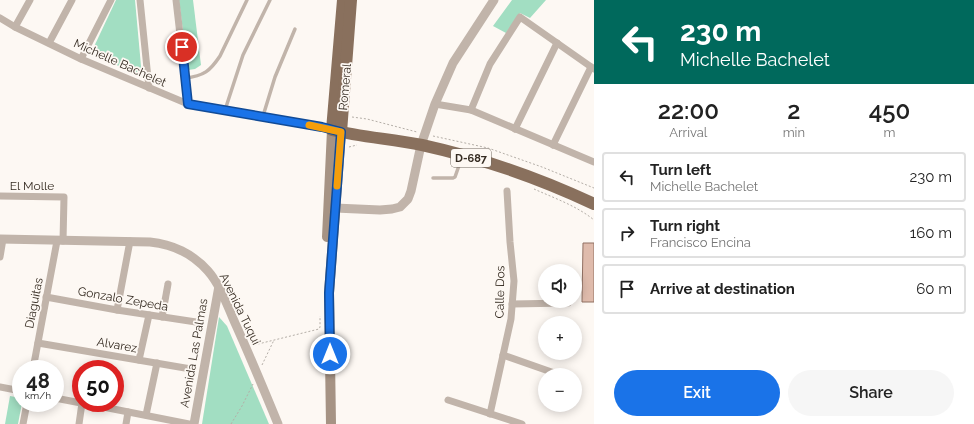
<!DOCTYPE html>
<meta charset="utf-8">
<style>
body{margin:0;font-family:Raleway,sans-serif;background:#f6f6f6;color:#222;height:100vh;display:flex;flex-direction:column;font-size:15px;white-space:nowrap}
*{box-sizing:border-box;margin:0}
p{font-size:13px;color:#767676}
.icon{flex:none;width:22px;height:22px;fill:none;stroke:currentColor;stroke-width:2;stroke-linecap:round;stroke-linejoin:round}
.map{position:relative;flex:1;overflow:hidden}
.side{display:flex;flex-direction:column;background:#fff;width:380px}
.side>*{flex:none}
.guide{background:#00695c;color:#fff;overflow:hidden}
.fabs{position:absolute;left:538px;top:264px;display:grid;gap:8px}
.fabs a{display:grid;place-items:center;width:44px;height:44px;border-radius:50%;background:#fff;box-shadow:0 2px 10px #0003;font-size:20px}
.speed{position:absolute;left:12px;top:360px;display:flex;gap:8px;font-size:20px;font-weight:700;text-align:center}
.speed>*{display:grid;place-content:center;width:52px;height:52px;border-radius:50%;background:#fff;box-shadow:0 2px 10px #0003;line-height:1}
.speed small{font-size:10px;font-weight:400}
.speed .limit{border:6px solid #d22;background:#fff;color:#111}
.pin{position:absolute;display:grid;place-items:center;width:34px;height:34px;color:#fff;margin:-17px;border:2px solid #fff;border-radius:50%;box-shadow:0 1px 4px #0007}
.me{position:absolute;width:44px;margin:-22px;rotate:0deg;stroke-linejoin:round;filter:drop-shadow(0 0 3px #0008)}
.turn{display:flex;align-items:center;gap:14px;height:84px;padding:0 20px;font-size:18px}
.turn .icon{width:52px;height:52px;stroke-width:2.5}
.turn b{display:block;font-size:28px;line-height:34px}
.eta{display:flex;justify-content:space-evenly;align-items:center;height:68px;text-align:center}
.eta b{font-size:24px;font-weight:600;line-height:28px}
.primary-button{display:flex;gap:8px;margin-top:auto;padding:8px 20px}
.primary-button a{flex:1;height:46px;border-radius:24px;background:#1a73e8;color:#fff;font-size:16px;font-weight:600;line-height:46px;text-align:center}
.primary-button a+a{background:#f6f6f6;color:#222}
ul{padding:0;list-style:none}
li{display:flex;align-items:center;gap:12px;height:50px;margin:0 8px 6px;padding:0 12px;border:2px solid #e0e0e0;border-radius:4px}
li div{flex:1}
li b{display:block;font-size:15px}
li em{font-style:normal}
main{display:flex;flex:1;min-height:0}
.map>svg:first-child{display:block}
</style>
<main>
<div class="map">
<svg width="594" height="424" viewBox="0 0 594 424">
<rect width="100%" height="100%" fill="#fdf8f3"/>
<g fill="#a2dec2">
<path d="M116,0h19l7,77 -51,-24z"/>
<path d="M179,0h14l8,65 -6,4 -7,1z"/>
<path d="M512,0h34l-16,18 -10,-5 -14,20 -13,-7z"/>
<path d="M219,317l8,9 42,98h-67z"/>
<path d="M10,396l11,2 1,5 -4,21h-13z"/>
</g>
<path fill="#dfbbac" stroke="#917063" d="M583,243h11v59h-12z"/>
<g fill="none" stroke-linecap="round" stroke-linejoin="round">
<g stroke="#b4aea7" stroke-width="1" stroke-dasharray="2 2" stroke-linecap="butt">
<path d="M352,117l15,2 50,13"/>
<path d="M433,136l55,12 54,19 52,21"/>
<path d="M349,147l8,-2"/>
<path d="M534,189c20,9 43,17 60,31"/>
<path d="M254,345l65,-16 1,-2v-11"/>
<path d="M262,365l12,-25"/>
<path d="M231,424l11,-18 11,-22"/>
</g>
<g stroke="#c1b4aa" stroke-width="3.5">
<path d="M185,78c19,-2 25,-7 35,-22l27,-56"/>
<path d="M225,110l18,-55 27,-55"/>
<path d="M263,116l12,-39 20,-48"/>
<path d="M433,178h20l2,-1 7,-20"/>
</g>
<g stroke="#c1b4aa" stroke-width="7">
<path d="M140,0l9,88"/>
<path d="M176,0l12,104"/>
<path d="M0,18l15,9 66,32 107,45 37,6 107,20"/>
<path d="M15,27l15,-27"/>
<path d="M49,43l23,-43"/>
<path d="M81,59l30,-59"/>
<path d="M435,104l36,6 123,52"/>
<path d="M471,110l19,-46 30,-47 74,52"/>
<path d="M515,129l42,-86"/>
<path d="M553,145l38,-78"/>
<path d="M0,196l64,1 -1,44"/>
<path d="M0,257l3,-18"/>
<path d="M46,297l71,13 79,12"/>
<path d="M512,304l56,-1"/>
<path d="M117,310l13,-69"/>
<path d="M162,317l6,-33"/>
<path d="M38,343l153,26"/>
<path d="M503,355l57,20"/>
<path d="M139,360l10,-45"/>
<path d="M33,369l24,-128"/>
<path d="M0,387l21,4"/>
<path d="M55,398l26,5"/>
<path d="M448,400l74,24"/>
<path d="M83,403l106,21"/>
<path d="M490,414l21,-95 3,-38 -4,-39 -3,-51"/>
<path d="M146,415l11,-52"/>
<path d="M23,424l4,-21"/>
<path d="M79,424l3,-21"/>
<path d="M126,424l2,-12"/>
</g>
<g stroke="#c1b4aa" stroke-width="9">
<path d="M335,208l45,2 12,-1 8,-2 8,-8 3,-8 10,-46 14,-41 18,-41 41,-63"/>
<path d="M0,239l150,3c22,2 43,12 58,29 13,15 19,34 27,52 15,33 29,67 43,101"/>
<path d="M194,424l25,-138"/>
</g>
<g stroke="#a69384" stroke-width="10">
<path d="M327,237l5,-107"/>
<path d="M331,424l-2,-131 12,-161"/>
</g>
<g stroke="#89705d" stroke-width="12">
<path d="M343,0l-11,130c29,7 60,9 90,15 59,13 117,33 172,59"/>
<path d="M341,132l10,-132"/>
</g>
</g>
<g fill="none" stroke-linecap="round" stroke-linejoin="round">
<defs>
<path id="route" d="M182,47l6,57 134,23 19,5 -12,161 1,61"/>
</defs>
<use href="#route" stroke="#114b97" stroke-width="10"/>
<use href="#route" stroke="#1a73e8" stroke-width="7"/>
<path stroke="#f59e0b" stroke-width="7" d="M309,125l32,7 -4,54"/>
</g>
<g text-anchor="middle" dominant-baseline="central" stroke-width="3.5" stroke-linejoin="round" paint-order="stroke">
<rect fill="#fdf8f3" stroke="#716860" stroke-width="1" x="451" y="149" width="40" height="18" rx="3"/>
<g font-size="11" font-weight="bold" fill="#352b21">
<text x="471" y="158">D-687</text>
</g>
<g font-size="12" fill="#352b21" stroke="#fdf8f3">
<text transform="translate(120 63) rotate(24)">Michelle Bachelet</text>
<text transform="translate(345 87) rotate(-85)">Romeral</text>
<text x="32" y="186">El Molle</text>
<text transform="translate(500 292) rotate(-89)">Calle Dos</text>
<text transform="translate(123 299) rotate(10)">Gonzalo Zepeda</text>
<text transform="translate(34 303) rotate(-79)">Diaguitas</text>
<text transform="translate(240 309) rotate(64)">Avenida Tuqui</text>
<text transform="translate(117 345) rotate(10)">Alvarez</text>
<text transform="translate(194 353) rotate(-80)">Avenida Las Palmas</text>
</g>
</g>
</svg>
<div class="fabs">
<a><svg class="icon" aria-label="sound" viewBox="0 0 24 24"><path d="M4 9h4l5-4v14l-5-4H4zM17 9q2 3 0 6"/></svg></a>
<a>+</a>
<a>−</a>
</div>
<div class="speed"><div>48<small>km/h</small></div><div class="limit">50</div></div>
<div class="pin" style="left:182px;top:47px;background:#d93025"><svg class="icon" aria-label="arrive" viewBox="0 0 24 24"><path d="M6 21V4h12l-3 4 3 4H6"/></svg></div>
<svg class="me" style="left:330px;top:354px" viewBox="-20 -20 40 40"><circle r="17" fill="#1a73e8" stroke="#fff" stroke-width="3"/><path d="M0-11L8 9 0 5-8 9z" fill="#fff"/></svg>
</div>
<section class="side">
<div class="guide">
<div class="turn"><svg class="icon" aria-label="left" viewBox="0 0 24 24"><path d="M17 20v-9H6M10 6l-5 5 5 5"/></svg><div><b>230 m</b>Michelle Bachelet</div></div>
</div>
<div class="eta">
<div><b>22:00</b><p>Arrival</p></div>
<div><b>2</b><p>min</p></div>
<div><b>450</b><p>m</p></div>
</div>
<ul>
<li><svg class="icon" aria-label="left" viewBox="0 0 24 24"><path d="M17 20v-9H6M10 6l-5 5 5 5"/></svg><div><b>Turn left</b><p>Michelle Bachelet</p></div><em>230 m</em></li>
<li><svg class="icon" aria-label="right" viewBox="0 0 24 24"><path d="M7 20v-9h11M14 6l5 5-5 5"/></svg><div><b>Turn right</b><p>Francisco Encina</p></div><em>160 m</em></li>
<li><svg class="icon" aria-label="arrive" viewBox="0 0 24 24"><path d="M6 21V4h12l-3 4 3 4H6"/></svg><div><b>Arrive at destination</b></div><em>60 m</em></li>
</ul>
<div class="primary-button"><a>Exit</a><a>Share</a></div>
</section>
</main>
